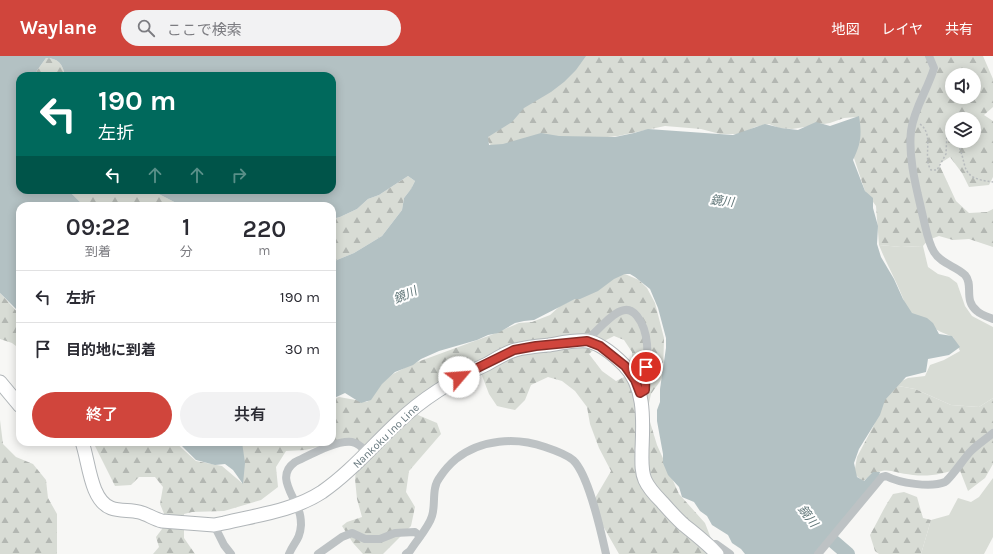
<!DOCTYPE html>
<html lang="ja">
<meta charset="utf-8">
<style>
body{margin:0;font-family:Karla,"Noto Sans JP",sans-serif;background:#f2f2f3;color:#2b2b33;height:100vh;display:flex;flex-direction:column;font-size:15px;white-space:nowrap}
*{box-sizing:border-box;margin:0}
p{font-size:13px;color:#7c7c81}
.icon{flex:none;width:22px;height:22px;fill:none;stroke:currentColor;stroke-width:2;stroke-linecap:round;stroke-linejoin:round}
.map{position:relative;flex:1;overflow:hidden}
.side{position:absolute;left:16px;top:146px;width:320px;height:244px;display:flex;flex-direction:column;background:#fff;border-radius:12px;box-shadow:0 2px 10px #0003}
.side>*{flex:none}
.top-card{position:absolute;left:16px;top:16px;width:320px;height:122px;border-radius:12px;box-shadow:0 2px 10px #0003;background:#00695c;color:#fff;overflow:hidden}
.controls{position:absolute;left:945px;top:12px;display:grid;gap:8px}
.controls a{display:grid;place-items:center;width:36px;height:36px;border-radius:50%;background:#fff;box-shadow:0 2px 10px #0003;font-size:20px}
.pin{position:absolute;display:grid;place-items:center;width:34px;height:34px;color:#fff;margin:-17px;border:2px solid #fff;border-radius:50%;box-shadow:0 1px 4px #0007}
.me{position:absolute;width:44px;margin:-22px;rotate:63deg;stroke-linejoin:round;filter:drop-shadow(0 0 3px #0008)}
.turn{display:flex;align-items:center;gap:14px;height:84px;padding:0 16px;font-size:18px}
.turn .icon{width:52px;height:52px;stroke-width:2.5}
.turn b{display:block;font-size:28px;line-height:34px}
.lanes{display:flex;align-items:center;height:38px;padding:0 16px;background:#0003;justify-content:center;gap:20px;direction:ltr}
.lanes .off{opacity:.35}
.eta{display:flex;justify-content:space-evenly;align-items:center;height:68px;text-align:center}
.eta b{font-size:24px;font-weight:600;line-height:28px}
.action{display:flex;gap:8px;margin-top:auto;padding:8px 16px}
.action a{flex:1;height:46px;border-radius:24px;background:#d0453c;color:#fff;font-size:16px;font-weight:600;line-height:46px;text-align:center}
.action a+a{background:#f2f2f3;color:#2b2b33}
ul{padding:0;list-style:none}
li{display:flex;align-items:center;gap:12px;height:52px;padding:0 16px;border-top:1px solid #e1e1e2}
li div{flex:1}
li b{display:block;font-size:15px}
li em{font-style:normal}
header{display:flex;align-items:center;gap:24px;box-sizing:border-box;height:56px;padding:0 20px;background:#d0453c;color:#fff}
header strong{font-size:19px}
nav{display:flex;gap:22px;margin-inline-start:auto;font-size:14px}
.search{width:280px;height:36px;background:#f2f2f3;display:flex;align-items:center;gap:10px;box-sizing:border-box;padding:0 14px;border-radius:22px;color:#7c7c81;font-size:15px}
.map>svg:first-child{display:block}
</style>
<header>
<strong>Waylane</strong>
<div class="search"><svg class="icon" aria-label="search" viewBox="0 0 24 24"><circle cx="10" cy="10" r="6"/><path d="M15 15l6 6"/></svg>ここで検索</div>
<nav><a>地図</a><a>レイヤ</a><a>共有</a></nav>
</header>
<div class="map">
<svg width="993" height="498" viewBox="0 0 993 498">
<defs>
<pattern id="forest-firs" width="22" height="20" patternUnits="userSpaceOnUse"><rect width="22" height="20" fill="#d8dcd5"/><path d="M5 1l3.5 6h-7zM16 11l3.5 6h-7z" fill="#b3b7b2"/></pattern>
</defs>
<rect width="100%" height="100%" fill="#f7f7f5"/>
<g fill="#d8dcd5">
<path d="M879,189l22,2 22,-1 5,21 10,7 11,3 8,6 8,23 7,10 21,11v71l-14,9 -28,-2 -36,-16 -22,-4 15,-7 17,-2 5,-11 14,-5 16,-9 -7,-14 -12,-5 -33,-18c-6,-24 -20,-46 -29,-69z"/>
<path d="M993,422v59l-9,17h-63l10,-34 18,-5 9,-17 13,4 8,-5z"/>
</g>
<g fill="url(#forest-firs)" fill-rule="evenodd">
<path d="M582,0h401l10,23v28l-9,8 9,6v56l-4,8 -20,2 -7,-14 -12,-16 -11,7 17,37 13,12 18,-1 6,-3v38l-24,-8 -16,1 -14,-4 -11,4 -5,6 -22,1 -22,-2 -3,-39 -11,-15 -12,-36 4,-38 -13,1 -14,5 -38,6 -13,-1 -10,-4 -14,3 -14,7h-21l-19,-5 -36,-3 -47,10 -125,12 -7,-9 12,-13zM952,19h22v22h-22zM952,63h22v22h-22z"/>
<path d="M46,2c12,0 17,6 19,18h-32z"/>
<path d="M408,120l7,5 -4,8 -7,9 -2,12 -20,26 -28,17 -22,9v-43l8,-2 17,-8 11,-10 11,-4z"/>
<path d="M68,134h83l31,16h-98z"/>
<path d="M625,218l14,6 8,8 8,15 9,35 -1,39 -12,17 -4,18 10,33 22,49 26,29 12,31h-98l-28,-49 20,-34 -12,-23 -9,-24 -3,-17 -12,-16 -13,-10 -14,-4 -17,8 -6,15 -10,10 -18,-4 -8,-12 -8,-21 -66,27 3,15 19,8 4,11 -32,37 -3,21 9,15 -4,19 -28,28h-20l-10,-11 -11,-17 5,-4 15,-5 -5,-18 -2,-20 4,-34 -28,-1 -26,6 -19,1 -10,16 2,20 -17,13 -20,6 -17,5 -32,1 -8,2v24l11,16h-42l6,-7 -3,-10 6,-8 3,-13 -5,-12 3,-17 -8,-10h-16l-8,8 -16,1 -22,-44h82l21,19 26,5 20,17 -1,-30 1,-11h90v-42l7,-3 28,5 16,-20 10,-8 19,-10 79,-29 28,-12 13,-1 18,-7 10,-9 30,-14 20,-14zM614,280l10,4 8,12v12l-6,12 -10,5 -14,-10 -13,-17 13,-12z"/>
<path d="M0,237l20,22v34l-8,-6 -12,-4z"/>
<path d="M893,329l22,4 36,16 28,2 14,-9v66l-8,14 -17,13 -9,-23c-15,6 -30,9 -46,7 -26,-3 -26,-11 -50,6l-9,-7 3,-17 17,-32 8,-21z"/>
<path d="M0,364l3,24 13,13 17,7 13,16 2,18 9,16v40h-57z"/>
<path d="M904,436l13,5 6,21 8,2 -10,34h-42l-4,-3 -5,-16c8,-14 14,-28 23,-41z"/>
</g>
<g fill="#b3c1c3">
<path d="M0,0h586l-10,14 -12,12 -13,10 -27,16 -12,14 -24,15 1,8 14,-1 38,-11 18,3 56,1 19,-4 14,-4 85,6 32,-11 16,4 17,2 18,-8 14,4 29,-10c3,18 2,28 -6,44l12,31 8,7v10l5,18 -1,18 4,13 13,22 9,20 9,14 15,5 6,5 6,11 13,2 8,11 -11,8 -21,4 -2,13 -20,5 -21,23 -5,15 -21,34 -5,14 3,14 7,4 9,-9h7l-1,4 -64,78h-70l-4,-5 -9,-6 -4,-8 -16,-10 -5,-9 -7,-5 -6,-9 -12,-5 -3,-10 -11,-12 -5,-12v-9l-6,-33v-11l3,-8v-13l6,-41v-10l-8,-30 -8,-19 -15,-12 -5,-3h-5l-11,5 -16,12 -18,8h-5l-41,21 -10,1 -9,2 -17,10 -10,2 -11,5 -38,11 -18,8 -8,6 -18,7 -13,12 -11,16 -10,3 -16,-10 -13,6v-137l22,-9 28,-17 20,-26 2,-12 7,-9 4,-8 -7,-5 -29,19 -11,4 -11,10 -17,8 -8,2v-13h-150l-31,-16h181v-114h-267c-2,-12 -7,-18 -19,-18l-13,18h-13v114h48l16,16h-64v107l-20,-20z"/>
<path d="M176,386h66l3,21 -2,21 -10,-14 -8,-6 -10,1 -19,-5 -14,-14z"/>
</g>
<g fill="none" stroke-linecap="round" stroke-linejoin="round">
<path stroke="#b3c1c3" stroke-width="14" d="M819,473l29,25"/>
<defs>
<g id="primary">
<path d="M0,326l20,24"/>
<path d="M82,386c7,19 8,58 29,66 8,3 19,2 28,4 8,2 15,7 23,9l52,4 10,-2c33,-8 69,-12 98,-31 29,-20 51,-47 76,-70 26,-25 56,-43 89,-58 9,-5 18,-11 28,-14 11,-3 23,-4 34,-5 12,-2 26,-5 38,-4 13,2 28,15 37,24 22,22 19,57 18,85 0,11 -1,21 3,30 4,9 11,16 17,22 7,8 14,16 22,23 11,9 23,18 33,29"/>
</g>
</defs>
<use href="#primary" stroke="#b1b6b9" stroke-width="15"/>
<g stroke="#b7bbbd" stroke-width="1.5" stroke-dasharray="2 2" stroke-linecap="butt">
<path d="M920,68c15,11 2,33 11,46h6l9,-16 1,-21 3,-1 2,3"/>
<path d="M956,85c14,24 0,37 37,41"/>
</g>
<g stroke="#bdc2c4" stroke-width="8">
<path d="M929,0l5,12c-6,21 -20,40 -23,63 -3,28 6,59 12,86 3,12 5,25 11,35 7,12 22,14 31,23 9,10 -2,25 12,36 4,4 11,6 16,8"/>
<path d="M587,285c6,-7 26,-28 34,-30 7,-3 12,0 16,5 16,20 9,51 8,74l-5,3"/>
<path d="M214,469l10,20 7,9"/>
<path d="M708,488h8l14,10"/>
<path d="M289,498c5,-12 11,-14 12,-29 0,-6 -1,-13 -4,-18 -6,-16 -20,-32 -2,-45 15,-7 41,-22 57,-20 6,1 11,6 15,10"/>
<path d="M318,498l24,-17 10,-4 13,6h15l15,-6 20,-1 5,4"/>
<path d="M406,498l4,-3c6,-10 19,-24 22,-35 4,-12 -1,-28 8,-39 4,-6 10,-13 16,-18 25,-20 60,-22 89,-12 9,3 21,7 28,13 16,15 28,72 33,94"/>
<path d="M818,498l64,-77 4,-1c13,7 45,12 59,6 6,-4 20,-25 26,-31 7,-7 15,-12 22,-18"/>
</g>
<use href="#primary" stroke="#fff" stroke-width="13"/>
</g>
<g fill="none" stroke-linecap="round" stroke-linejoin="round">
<defs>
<path id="route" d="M459,321l55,-27 22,-4 51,-5 13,5 25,20 10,14 5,13 5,-3 1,-23"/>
</defs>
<use href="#route" stroke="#872d27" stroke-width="10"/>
<use href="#route" stroke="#d0453c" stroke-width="7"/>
</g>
<g text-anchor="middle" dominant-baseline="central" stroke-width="4" stroke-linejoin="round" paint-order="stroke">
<g font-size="11" fill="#66777d" stroke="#fff">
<text transform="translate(386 380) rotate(-44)">Nankoku Ino Line</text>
</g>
<g font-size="12" font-style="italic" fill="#607678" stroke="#fff">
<text transform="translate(722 145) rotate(6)">鏡川</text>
<text transform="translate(405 239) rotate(-24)">鏡川</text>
<text transform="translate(808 460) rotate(52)">鏡川</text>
</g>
</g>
</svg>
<div class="controls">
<a><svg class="icon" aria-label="sound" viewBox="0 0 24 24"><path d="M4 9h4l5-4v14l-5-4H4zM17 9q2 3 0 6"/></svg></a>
<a><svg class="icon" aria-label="layers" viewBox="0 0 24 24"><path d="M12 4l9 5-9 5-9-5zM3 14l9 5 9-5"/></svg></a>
</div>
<div class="pin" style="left:646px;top:311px;background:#d93025"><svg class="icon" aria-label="arrive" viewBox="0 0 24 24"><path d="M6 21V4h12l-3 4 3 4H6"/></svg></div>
<svg class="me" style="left:459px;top:321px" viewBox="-20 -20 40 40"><circle r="19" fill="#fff"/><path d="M0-13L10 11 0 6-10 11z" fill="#d0453c"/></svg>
<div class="top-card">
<div class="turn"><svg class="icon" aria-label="left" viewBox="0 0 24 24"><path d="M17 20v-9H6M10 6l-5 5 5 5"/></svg><div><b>190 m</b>左折</div></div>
<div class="lanes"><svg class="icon" aria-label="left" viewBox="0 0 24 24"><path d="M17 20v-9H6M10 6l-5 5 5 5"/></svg><svg class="icon off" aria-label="ahead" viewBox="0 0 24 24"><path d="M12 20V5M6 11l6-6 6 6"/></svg><svg class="icon off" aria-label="ahead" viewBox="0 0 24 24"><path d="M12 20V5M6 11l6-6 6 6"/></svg><svg class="icon off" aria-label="right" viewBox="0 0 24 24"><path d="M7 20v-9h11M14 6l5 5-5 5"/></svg></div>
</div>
<section class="side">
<div class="eta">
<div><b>09:22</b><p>到着</p></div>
<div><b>1</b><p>分</p></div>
<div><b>220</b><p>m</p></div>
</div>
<ul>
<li><svg class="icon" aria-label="left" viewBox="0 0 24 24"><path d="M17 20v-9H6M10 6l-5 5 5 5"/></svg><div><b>左折</b></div><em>190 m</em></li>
<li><svg class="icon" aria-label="arrive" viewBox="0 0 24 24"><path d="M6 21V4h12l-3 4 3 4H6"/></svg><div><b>目的地に到着</b></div><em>30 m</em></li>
</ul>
<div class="action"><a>終了</a><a>共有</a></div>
</section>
</div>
